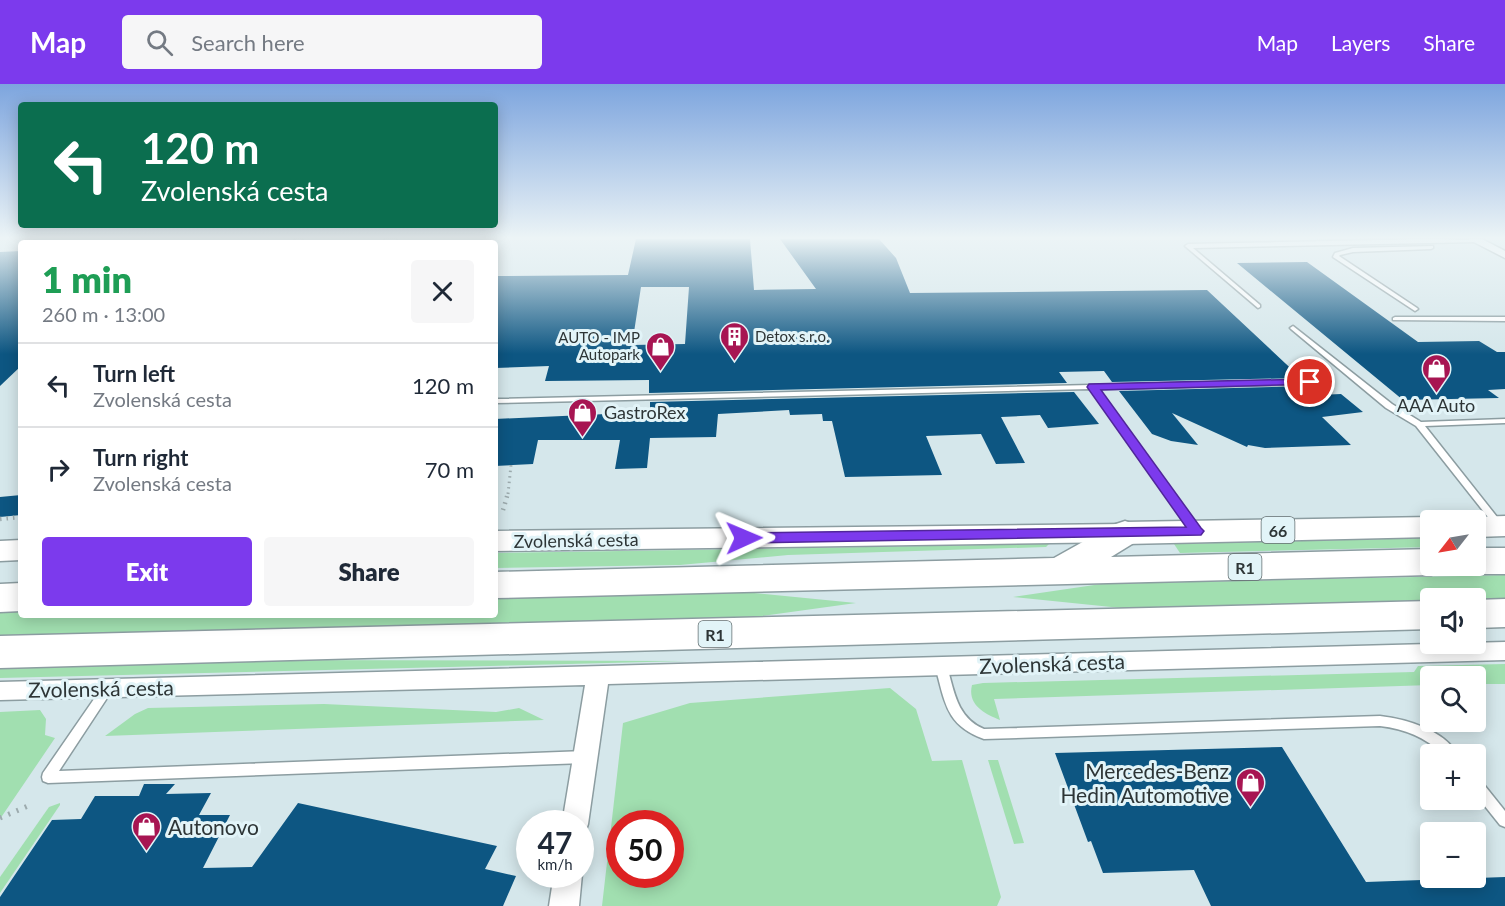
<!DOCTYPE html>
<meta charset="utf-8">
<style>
body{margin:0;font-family:Lato,sans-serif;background:#f6f6f7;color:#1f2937;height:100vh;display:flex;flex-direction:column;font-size:22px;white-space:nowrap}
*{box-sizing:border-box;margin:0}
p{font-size:20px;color:#747a83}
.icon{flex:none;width:33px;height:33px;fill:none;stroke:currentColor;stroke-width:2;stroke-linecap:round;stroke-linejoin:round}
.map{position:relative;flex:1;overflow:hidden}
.side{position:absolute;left:18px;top:156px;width:480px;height:378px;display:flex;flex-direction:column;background:#fff;border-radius:6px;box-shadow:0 3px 15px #0003}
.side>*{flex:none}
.hud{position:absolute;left:18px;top:18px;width:480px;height:126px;border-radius:6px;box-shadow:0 3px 15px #0003;background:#0b6e4f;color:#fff;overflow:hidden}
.needle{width:39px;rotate:239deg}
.fabs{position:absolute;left:1420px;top:426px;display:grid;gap:12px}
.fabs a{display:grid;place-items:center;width:66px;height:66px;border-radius:6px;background:#fff;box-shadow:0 3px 15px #0003;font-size:30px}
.speed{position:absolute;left:516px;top:726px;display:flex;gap:12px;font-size:30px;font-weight:700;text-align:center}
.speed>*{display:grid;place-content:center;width:78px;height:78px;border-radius:50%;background:#fff;box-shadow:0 3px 15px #0003;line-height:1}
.speed small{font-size:15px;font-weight:400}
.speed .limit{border:9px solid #d22;background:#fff;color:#111}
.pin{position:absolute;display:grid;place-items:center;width:51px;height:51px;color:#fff;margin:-26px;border:3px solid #fff;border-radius:50%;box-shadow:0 2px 6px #0007}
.me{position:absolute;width:66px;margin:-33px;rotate:89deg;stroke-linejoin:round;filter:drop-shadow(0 0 4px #0008)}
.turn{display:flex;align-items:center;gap:21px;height:126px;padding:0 24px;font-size:27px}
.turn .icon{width:78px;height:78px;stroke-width:2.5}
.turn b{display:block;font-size:42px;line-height:51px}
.round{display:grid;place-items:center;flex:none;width:63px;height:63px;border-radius:6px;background:#f6f6f7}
.head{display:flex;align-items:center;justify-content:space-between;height:102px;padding:0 24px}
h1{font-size:36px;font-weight:800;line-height:45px;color:#1e9e55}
.action{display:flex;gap:12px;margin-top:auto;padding:12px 24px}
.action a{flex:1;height:69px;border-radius:6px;background:#7c3aed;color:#fff;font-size:24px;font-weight:800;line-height:69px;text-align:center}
.action a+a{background:#f6f6f7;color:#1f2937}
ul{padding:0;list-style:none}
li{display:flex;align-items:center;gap:18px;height:84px;padding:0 24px;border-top:2px solid #e0e1e3}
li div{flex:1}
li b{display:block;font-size:22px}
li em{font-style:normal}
header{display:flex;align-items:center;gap:36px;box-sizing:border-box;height:84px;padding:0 30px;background:#7c3aed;color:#fff}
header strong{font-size:28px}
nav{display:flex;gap:33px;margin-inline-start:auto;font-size:21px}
.search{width:420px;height:54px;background:#f6f6f7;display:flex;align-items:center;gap:15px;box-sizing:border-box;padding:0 21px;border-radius:6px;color:#747a83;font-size:22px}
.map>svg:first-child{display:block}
</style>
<header>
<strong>Map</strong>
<div class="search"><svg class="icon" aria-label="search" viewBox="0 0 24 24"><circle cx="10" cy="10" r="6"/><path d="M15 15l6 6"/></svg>Search here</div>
<nav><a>Map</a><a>Layers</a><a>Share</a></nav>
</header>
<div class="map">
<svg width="1505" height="822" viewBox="0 0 1505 822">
<rect width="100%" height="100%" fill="#d5e7eb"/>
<g fill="#a1dfb0" fill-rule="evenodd">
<path d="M1431,454v9l-251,6 -6,-9z"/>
<path d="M1049,460l-3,3 -258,8 -108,10 -185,3v-15z"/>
<path d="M1505,491v25l-74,-2v4l-300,7 -118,-12 88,-13z"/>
<path d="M744,508l112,11 -108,15 -748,21v-27l21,-1v4h474v-17z"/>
<path d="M222,576l465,1 -687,17v-10z"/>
<path d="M1505,580v20h-29v-8h-45v9l-437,14 6,21c-15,-6 -33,-15 -28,-35l11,-2 431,-11 4,-6z"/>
<path d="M890,604l26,21 16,52 30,-1 39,137 -4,9h-395l21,-183 67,-20zM620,740h50v50h-50z"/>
<path d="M324,620l172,8 23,-4 25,12 -439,16 30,-22 13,-6z"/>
<path d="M40,626l6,9 -1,16 10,3 -55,81v-107z"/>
<path d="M988,676h10l26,83 -10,1z"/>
<path d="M60,719v2l-60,88v-16l49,-70z"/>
</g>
<g fill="#0d5682" fill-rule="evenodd">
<path d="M636,155h114l4,51 62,-1 -36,-50h99l17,19 14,35 297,-3 94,88 -189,4 -8,-11 -45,1 8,11 -418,10v-13l-104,1 4,-15 -54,2v-92l133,-1zM641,203h48l-4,57 -53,1z"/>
<path d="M21,167v115l-21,20v-134z"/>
<path d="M1307,178l111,80 61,-1 18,11h8v37l-17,1 11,8 -96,2 -166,-137z"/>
<path d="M1310,302l9,9 22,-1 22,18 -41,5 29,28 -86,3 -17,-3 -1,2 -75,-34 26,32 -27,-4 -19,-7 -33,-43z"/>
<path d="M1074,308l25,32 -51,4 -8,-13 -39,2 24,46 -29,1 -15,-30 -55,2 16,39 -97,2 -13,-56h-9l-1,-7 -32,1 -1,-5 -71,4 -2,23 -66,1 -3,30 -32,1 5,-29h-82l-5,24 -38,2v-47l155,-7v-10z"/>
<path d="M21,411v20l-21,2v-20z"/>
<path d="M1282,663l84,135 139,-5v29h-294l-17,-36 -91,3 -12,-32 -3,1 -33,-89z"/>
<path d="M144,700h31l-9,10 45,-1 -12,22h31l-27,53 49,-1 46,-64 199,43 -12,23 31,7 -13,30h-503v-9l52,-77 29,-1 14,-23h44z"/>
</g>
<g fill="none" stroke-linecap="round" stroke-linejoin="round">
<defs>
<g id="lane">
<path d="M296,155h6l-3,4h-6z"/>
<path d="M1426,155l52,1 -3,2 -282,6 67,57v2l-2,1 -73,-62 3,-2z"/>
<path d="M1433,162v2l-2,1 -78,3 -13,3 -1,1 78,52 1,1 -3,2 -82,-54 2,-4 18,-5z"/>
<path d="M1395,233h110v4l-112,-1v-2z"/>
<path d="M1293,242l99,78 29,18 84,-3v4l-80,3 76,96 2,2 -2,2h-6l-79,-100 -30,-18 -95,-79 -1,-1z"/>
<path d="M1309,296l4,2 -1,2 -214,5 100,138 2,2 -2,2h-6l-101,-142 -596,14v-4z"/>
<path d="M941,578l4,1 2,3c7,25 10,52 37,63l396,-13c26,3 64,14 77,38h-14c-18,-17 -38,-25 -63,-28l-396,13c-39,-14 -39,-38 -49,-73l2,-3z"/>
<path d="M107,600l4,2 2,3 -2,3 -52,79 526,-20 4,2 2,4 -2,4 -4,2 -537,20 -5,-2 -1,-4 1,-4 60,-87z"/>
<path d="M1476,695l5,2 24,30v16l-5,-2 -24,-30z"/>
</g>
<g id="street">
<path d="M385,155h11v4h-12z"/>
<path d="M1468,155h14l23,12v7z"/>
<path d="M1505,558v18l-897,24 -20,140 -3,9 -5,2v-11h-18l23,-139 -585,15v-18z"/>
<path d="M580,786l2,4 -3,32h-30l5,-32h26z"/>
</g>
<g id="secondary">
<path d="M1125,440l10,2 4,7 -4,7 -10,2 -630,9v-20z"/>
<path d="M21,456v20l-21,1v-20z"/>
</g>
<g id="primary">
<path d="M1505,432v20l-29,1v-17h-12l12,-3z"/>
<path d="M1431,433l12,3h-12v17l-306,7 -11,-4 -5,-7 5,-7 11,-4z"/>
</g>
<g id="highway">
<path d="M1125,437l12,4 5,8 -5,8 -26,16 320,-8v17h16l-3,5 -13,4 -936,23v-26l559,-14 59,-33z"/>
<path d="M1476,464h29v26h-29l-13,-4 -2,-4h15z"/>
<path d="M21,499v28l-21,1v-28z"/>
<path d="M1505,515v28l-29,1v-28z"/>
<path d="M1431,517v28l-1431,39v-32z"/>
</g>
</defs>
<use href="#lane" stroke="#8c9da1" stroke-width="3"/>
<use href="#street" stroke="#8c9da1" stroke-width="3"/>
<use href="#secondary" stroke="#8c9da1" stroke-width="3"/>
<use href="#primary" stroke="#8c9da1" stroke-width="3"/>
<use href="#highway" stroke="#8c9da1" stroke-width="3"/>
<path stroke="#9dabae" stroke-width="3" stroke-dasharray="1.5 4" stroke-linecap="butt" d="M508,410l3,-29"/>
<g stroke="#9dabae" stroke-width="4.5" stroke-dasharray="1.5 5" stroke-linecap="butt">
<path d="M503,426l5,-17"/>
<path d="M0,435l21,-2"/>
</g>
<path stroke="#9dabae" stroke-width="5" stroke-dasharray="2 7" stroke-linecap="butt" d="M0,734l28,-12"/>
<use href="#lane" fill="#fff" fill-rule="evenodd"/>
<use href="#street" fill="#fff" fill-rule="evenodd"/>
<use href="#secondary" fill="#fff" fill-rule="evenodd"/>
<use href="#primary" fill="#fff" fill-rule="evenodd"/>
<use href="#highway" fill="#fff" fill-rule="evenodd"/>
</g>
<linearGradient id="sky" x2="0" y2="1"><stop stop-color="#7da5de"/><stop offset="0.57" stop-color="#ecf4f6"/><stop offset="1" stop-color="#ecf4f6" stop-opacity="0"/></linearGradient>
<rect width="1505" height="270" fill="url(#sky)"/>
<path fill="#7c3aed" stroke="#51269a" stroke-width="1.5" d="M1310,295l5,3 -1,2 -213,6 100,138 3,3 -3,4 -457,8 -8,-5 8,-5 442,-6 -99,-140 2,-3z"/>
<defs>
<symbol id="building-pin" viewBox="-11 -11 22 30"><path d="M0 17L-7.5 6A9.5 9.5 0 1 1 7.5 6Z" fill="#a71552" stroke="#e2f4f8"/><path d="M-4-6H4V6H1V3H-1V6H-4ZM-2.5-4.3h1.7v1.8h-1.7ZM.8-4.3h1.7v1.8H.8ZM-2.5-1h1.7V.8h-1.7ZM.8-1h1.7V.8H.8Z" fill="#fff"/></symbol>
<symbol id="shop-pin" viewBox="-11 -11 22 30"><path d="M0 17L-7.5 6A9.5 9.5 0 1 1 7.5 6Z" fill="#a71552" stroke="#e2f4f8"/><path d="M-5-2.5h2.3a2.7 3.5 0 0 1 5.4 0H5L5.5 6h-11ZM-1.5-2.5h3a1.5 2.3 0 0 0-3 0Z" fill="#fff"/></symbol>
</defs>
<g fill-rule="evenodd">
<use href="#building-pin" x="718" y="236" width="33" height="45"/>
<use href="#shop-pin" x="644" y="246" width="33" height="45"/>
<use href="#shop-pin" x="1420" y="268" width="33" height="45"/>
<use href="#shop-pin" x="566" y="312" width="33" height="45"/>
<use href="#shop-pin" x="1234" y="682" width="33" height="45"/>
<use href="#shop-pin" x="130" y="726" width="33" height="45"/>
</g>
<g text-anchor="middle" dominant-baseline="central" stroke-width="6" stroke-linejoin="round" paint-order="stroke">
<g font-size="15" fill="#2d3536" stroke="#e2f4f8" text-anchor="start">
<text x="755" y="252">Detox s.r.o.</text>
<text x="640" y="253" text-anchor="end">AUTO - IMP<tspan x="640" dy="17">Autopark</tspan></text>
</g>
<g fill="#e2f4f8" stroke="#636e70" stroke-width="1.5">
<rect x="1261.5" y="433" width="33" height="26" rx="4.5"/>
<rect x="1228.5" y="470" width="33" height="26" rx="4.5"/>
<rect x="698.5" y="537" width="33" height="26" rx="4.5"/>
</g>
<g font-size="16" font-weight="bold" fill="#2d3536">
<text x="1278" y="446">66</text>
<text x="1245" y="483">R1</text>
<text x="715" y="550">R1</text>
</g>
<g font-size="18" fill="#2d3536" stroke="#e2f4f8">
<text x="1436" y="321">AAA Auto</text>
<text x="604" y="328" text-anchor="start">GastroRex</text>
</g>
<g font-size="18" fill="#2d3536" stroke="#e2f4f8">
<text transform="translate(576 456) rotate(-1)">Zvolenská cesta</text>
</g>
<g font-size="21" fill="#2d3536" stroke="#e2f4f8">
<text transform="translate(1052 579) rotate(-2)">Zvolenská cesta</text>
<text transform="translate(101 604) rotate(-1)">Zvolenská cesta</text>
</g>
<g font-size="21" fill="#2d3536" stroke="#e2f4f8" text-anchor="end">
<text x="1229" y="686">Mercedes-Benz<tspan x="1229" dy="24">Hedin Automotive</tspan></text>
<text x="168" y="742" text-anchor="start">Autonovo</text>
</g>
</g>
</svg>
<div class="fabs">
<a><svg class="needle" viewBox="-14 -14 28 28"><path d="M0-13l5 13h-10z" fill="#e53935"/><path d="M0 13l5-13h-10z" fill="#747a83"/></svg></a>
<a><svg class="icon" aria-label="sound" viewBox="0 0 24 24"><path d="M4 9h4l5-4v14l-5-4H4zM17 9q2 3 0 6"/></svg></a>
<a><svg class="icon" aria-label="search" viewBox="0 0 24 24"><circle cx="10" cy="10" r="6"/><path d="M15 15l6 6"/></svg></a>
<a>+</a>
<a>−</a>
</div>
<div class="speed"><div>47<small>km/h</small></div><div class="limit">50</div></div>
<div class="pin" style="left:1310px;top:298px;background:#d93025"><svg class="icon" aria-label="arrive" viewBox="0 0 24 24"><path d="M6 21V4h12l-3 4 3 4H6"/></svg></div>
<svg class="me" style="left:744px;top:454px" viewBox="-20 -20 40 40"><path d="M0-17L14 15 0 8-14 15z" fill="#7c3aed" stroke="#fff" stroke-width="4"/></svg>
<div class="hud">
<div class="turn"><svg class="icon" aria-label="left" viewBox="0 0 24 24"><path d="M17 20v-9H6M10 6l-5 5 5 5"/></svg><div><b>120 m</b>Zvolenská cesta</div></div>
</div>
<section class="side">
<div class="head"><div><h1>1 min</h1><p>260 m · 13:00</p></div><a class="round"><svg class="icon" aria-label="close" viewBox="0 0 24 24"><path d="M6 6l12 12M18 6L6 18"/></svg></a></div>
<ul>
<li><svg class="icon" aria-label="left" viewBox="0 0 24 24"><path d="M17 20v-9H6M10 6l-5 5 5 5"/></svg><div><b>Turn left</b><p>Zvolenská cesta</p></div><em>120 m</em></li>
<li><svg class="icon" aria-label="right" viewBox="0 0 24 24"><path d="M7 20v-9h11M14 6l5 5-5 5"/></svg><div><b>Turn right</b><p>Zvolenská cesta</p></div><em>70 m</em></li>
</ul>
<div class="action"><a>Exit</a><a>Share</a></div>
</section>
</div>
